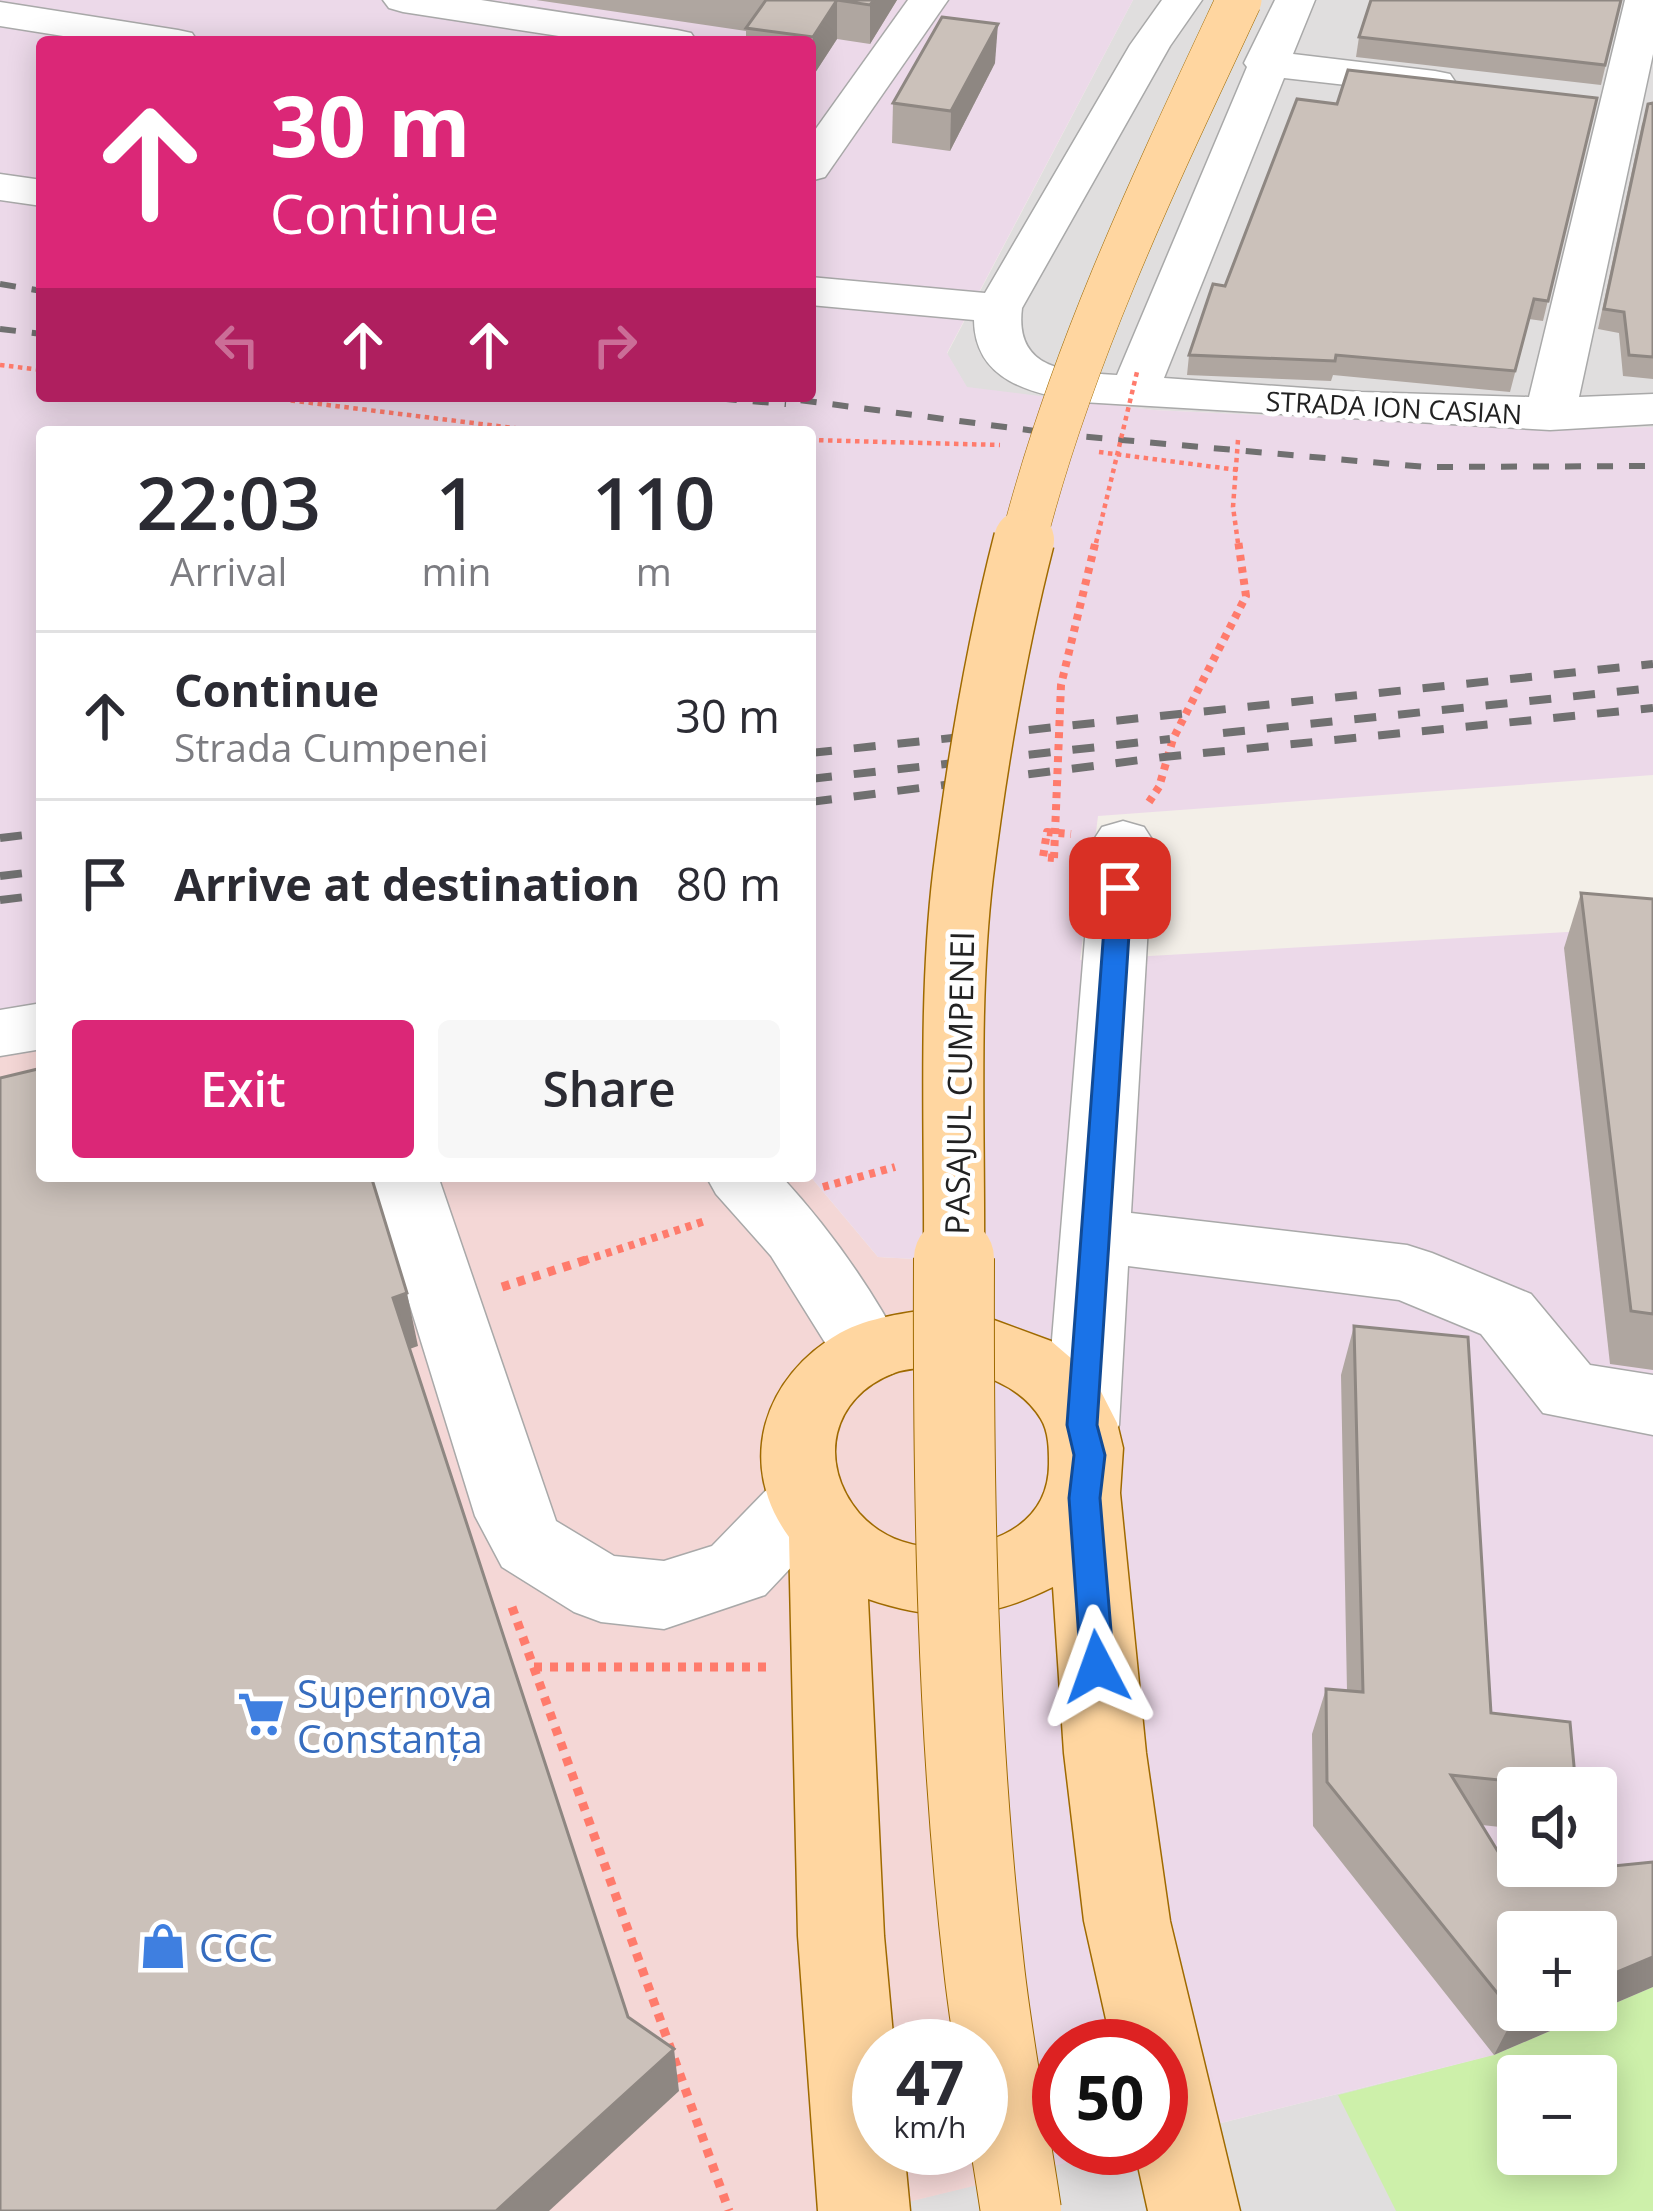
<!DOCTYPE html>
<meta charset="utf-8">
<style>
body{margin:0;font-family:"Open Sans",sans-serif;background:#f7f7f7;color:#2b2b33;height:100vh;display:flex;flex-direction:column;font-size:45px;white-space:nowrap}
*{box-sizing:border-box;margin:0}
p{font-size:39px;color:#7c7c81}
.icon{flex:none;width:66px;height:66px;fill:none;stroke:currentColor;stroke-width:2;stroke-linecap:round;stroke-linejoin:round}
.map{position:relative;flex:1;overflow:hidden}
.details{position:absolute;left:36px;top:426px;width:780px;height:756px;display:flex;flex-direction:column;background:#fff;border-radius:12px;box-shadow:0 6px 30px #0003}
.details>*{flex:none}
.banner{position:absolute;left:36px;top:36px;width:780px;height:366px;border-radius:12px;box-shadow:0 6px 30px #0003;background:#db2777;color:#fff;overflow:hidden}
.controls{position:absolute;left:1497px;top:1767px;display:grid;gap:24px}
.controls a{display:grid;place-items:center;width:120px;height:120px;border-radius:12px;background:#fff;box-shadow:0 6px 30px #0003;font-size:60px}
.speed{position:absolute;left:852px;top:2019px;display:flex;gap:24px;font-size:60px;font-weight:700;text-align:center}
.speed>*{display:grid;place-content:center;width:156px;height:156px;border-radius:50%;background:#fff;box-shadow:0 6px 30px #0003;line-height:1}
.speed small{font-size:30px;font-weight:400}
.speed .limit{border:18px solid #d22;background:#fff;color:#111}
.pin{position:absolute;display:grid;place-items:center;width:102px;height:102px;color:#fff;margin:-51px;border-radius:24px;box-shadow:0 6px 18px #0006}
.me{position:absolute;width:132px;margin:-66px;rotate:356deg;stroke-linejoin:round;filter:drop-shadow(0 0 9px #0008)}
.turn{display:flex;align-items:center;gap:42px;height:252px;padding:0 36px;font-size:54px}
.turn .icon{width:156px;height:156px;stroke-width:2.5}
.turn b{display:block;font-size:84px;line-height:102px}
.lanes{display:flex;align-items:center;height:114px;padding:0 36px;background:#0003;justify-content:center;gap:60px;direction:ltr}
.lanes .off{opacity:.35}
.eta{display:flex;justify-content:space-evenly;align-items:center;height:204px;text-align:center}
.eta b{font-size:72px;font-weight:600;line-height:84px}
.action{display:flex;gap:24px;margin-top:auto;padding:24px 36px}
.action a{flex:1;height:138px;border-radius:12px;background:#db2777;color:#fff;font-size:48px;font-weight:600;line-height:138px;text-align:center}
.action a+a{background:#f7f7f7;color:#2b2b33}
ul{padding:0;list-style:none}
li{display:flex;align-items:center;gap:36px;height:168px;padding:0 36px;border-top:3px solid #e1e1e2}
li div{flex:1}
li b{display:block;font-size:45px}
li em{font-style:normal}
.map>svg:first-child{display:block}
</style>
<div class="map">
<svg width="1653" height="2211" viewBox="0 0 1653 2211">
<rect width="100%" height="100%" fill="#f3efe8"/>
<g fill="#e0dede" fill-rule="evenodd">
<path d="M1133,0h520v427l-85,2 -414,-19 -187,-22 -20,-34z"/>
<path d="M1653,1987v224h-782l251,-63h39v-10l333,-83zM1518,2076h78v78h-78z"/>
</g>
<path fill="#f4d7d6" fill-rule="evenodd" d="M42,1011v165h768l68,81 76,4 77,911 -160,39h-871v-1194zM879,2046h102v102h-102z"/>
<path fill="#ecd9e9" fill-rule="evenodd" d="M0,0h1133l-186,353 20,34 187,23 414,19 85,-2v348l-555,41 -18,144 573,-33v1060l-159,68 -333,83v-92h-102v102h63l-91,24 -78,-911 -75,-4 -68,-81v-744h-768v579l-42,6zM42,42h768v354h-768zM1518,1788h78v78h-78zM1518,1932h78v78h-78z"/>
<path fill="#cdf0aa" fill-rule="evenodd" d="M1653,1987v224h-257l-58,-116 156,-40zM1518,2076h78v78h-78z"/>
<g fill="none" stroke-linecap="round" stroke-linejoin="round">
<defs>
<g id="minor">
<path d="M383,0h98l196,30 14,3 6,9h-99l-195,-30 -14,-4z"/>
<path d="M908,0h40l-123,177 -15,4v-44z"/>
<path d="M1162,0h40l-32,46 -148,262c-8,63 46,64 95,67l130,-308 -3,-4 31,-63h40l-22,54 142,17 15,3 6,9 -6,9 -15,3 -151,-17 -120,300 197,14 168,5 96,-397h28v54l-74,343 74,-3v30l-103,6 -468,-28c-50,-9 -107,-20 -108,-82l-164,-15v-28l175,16 145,-248z"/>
<path d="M0,2l178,28 14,3 6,9h-97l-101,-16z"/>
<path d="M0,174l42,6v26l-42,-6z"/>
<path d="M1123,821l21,6 9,14 -22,372 276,32 25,8 99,41 59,71 63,10v60l-110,-22 -62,-79 -82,-34 -271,-34 -9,159 -11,22 -26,9 -26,-9 -11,-22 48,-584 9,-14z"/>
<path d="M42,1003v46l-42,7v-46z"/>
<path d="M370,1176h68l118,345 58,35 50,5 48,-15 65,-67 27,-9 27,9 11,23 -11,23 -66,70 -101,34 -63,-7 -27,-10 -72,-45 -27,-51z"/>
<path d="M706,1176h75c48,52 91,113 124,176l-11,21 -25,8 -25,-8 -73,-117 -55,-62z"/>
</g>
<path id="major" d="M939,1308l55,12 57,21 43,37 23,45 6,25 -3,45 26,260 24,168 70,290h-92l-14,-63h27v-102h-49l-28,-125 -20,-168 -11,-166c-66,33 -115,36 -185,12l16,337 10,110h-15v102h25l6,63h-92l-20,-275 -9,-399c-54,-74 -25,-161 51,-204 29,-16 66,-20 99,-25zM939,1366c39,6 80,17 102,53 8,13 8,31 8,45 0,57 -50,81 -100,83 -34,2 -66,-7 -90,-34 -42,-50 -28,-116 35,-140 13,-5 31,-5 45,-7z"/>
</defs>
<use href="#minor" stroke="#a9a9a9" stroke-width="3"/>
<use href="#major" stroke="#9f6a00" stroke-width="3"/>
<g stroke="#ff7b6c" stroke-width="4.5" stroke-dasharray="4.5 4.5" stroke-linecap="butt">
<path d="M0,365l42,5"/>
<path d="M255,396l291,36"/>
<path d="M810,440l190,5"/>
<path d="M1238,440l-5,67 5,36"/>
<path d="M1099,452l139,18"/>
</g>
<g stroke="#ff7b6c" stroke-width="8" stroke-dasharray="6 6" stroke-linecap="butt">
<path d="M1149,802l10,-15 14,-48 73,-143 -8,-56"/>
<path d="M1054,858l-11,-1 4,-25 24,2"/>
<path d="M823,1187l72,-20"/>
<path d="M583,1261l122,-40"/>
</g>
<g stroke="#ff7b6c" stroke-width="9" stroke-dasharray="8 8" stroke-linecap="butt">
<path d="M502,1287l90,-29"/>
<path d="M512,1607l217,604"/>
<path d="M534,1667h234"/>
</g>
<use href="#minor" fill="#fff" fill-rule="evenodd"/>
<use href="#major" fill="#ffd6a0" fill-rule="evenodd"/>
<g stroke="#707070" stroke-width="6" stroke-dasharray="16 16" stroke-linecap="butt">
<path d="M0,284l42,7"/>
<path d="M0,329l42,5"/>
<path d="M689,396l97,8"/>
<path d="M769,396l297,39 360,32 227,-1"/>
</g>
<g stroke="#707070" stroke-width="8" stroke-dasharray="22 22" stroke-linecap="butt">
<path d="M1223,733l430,-45"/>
<path d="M810,753l843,-89"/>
<path d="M810,779l360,-40"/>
<path d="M810,802l354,-45 489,-49"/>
<path d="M0,838l42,-5"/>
<path d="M0,876l42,-5"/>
<path d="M0,900l42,-5"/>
</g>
<defs>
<path id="major-bridge-far2" d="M1023,543c48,-189 134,-368 216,-543"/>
<path id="major-bridge-far1" d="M954,1261c1,-128 -6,-260 9,-386 14,-112 33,-226 61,-335"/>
<path id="major-bridge" d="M954,1258c-1,236 3,475 30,710 9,81 25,162 37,243"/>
</defs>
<use href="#major-bridge-far2" stroke="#9f6a00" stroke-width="46" stroke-linecap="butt"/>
<use href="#major-bridge-far1" stroke="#9f6a00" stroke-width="63" stroke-linecap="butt"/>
<use href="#major-bridge" stroke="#9f6a00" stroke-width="82" stroke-linecap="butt"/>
<path stroke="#ff7b6c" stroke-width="4.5" stroke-dasharray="4.5 4.5" stroke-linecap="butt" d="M1096,543l41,-171"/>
<path stroke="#ff7b6c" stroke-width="8" stroke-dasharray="6 6" stroke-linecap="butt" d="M1054,858l7,-173 35,-145"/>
<use href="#major-bridge-far2" stroke="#ffd6a0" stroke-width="45"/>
<use href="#major-bridge-far1" stroke="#ffd6a0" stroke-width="60"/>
<use href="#major-bridge" stroke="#ffd6a0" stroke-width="80"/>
</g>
<g fill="#afa6a0">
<path d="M536,0h361l-27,44 -33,-5 -24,37h-3v-34h-64v-11z"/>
<path d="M1621,0l-20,85 -245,-28 3,-20z"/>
<path d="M995,63l-45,88 -58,-8 1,-40z"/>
<path d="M1597,98l-54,223 -14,-2 -19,73 -177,-17 -2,6 -144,-6 2,-20 148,-251z"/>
<path d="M1653,103v276l-30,-3 -4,-43 -21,-4 44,-205z"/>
<path d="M1581,893l72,6v471l-43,-6 -46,-416z"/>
<path d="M1354,1326l137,387 85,75h-58v41l-36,-4 31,51 140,-14 -159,193 -181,-229 -1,-92 14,-45 21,2 -6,-316z"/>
</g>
<g fill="#8e8782">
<path d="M837,0v39l-24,37v-39z"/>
<path d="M874,0h23l-27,44v-39z"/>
<path d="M998,24l-3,39 -45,88 1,-40z"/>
<path d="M407,1293l11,53 -14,5 -11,-53z"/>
<path d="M1653,1957v30l-159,68 21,-40 12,-5h69v-29z"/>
<path d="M674,2049l5,42 -130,120h-53z"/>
</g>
<g fill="#cbc1ba" stroke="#8e8782" stroke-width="3">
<path d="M766,0h108l-4,5 -33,-5 -24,37 -67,-9z"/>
<path d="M1371,0h250l-16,65 -246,-28z"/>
<path d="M942,17l56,7 -47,87 -58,-8z"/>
<path d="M1348,70l249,28 -49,203 -14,-2 -19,72 -179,-16 -1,6 -146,-6 24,-71 12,2 72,-187 40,5z"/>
<path d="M1653,103v254l-24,-2 -5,-43 -20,-3 44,-205z"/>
<path d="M1581,893l72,6v415l-22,-3z"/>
<path d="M42,1068v108h329l36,117 -14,5 235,719 46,32 -178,162h-496v-1133z"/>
<path d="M1354,1326l114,11 23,376 79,9 6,66 -125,-13 62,101 140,-14v95l-57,24v-49h-78v78h9l-12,5 -188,-233 -1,-93 37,3z"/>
</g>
<path fill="#1a73e8" stroke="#114b97" stroke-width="3" d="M1120,879l12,9 -35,537 8,30 -5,43 14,169 -5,11 -12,4 -11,-4 -5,-11 -12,-169 5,-43 -7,-30 40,-537z"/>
<defs>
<symbol id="supermarket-bare" viewBox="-9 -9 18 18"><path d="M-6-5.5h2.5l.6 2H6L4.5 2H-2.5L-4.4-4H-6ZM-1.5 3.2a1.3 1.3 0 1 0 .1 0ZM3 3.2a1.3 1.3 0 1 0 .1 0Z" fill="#3f7fe0" stroke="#fff" stroke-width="2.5" paint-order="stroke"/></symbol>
<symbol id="shop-bare" viewBox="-9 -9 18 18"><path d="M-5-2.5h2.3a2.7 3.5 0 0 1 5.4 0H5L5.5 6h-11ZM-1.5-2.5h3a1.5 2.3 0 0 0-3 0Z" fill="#3f7fe0" stroke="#fff" stroke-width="2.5" paint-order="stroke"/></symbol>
</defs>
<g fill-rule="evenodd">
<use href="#supermarket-bare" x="228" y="1681" width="66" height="66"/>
<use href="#shop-bare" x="130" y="1913" width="66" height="66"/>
</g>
<g text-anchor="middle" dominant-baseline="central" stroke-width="10" stroke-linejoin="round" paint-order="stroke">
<g font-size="27" fill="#222" stroke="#fff">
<text transform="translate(1394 407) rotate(3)">STRADA ION CASIAN</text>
</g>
<g font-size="33" fill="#222" stroke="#fff">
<text transform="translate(959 1083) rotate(-89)">PASAJUL CUMPENEI</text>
</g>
<g font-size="39" fill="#366cbe" stroke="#fff" text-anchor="start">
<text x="297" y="1692">Supernova<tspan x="297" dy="45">Constanța</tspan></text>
<text x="199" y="1946">CCC</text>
</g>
</g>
</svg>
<div class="controls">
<a><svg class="icon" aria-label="sound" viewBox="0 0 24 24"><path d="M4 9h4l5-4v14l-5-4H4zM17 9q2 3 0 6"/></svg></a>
<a>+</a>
<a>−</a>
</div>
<div class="speed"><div>47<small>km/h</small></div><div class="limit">50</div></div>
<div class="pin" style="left:1120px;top:888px;background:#d93025"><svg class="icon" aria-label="arrive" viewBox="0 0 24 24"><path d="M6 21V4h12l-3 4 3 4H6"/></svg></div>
<svg class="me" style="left:1097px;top:1667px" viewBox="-20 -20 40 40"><path d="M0-17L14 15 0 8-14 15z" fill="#1a73e8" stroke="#fff" stroke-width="4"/></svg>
<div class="banner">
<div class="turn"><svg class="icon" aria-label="ahead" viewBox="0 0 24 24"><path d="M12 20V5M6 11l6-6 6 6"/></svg><div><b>30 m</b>Continue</div></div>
<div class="lanes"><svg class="icon off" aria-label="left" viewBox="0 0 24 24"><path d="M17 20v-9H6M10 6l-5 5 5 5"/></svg><svg class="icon" aria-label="ahead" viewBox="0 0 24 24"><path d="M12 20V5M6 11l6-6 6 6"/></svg><svg class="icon" aria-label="ahead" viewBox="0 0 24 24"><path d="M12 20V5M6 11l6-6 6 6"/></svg><svg class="icon off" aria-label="right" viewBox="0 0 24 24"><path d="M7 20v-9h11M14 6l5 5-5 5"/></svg></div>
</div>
<section class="details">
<div class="eta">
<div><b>22:03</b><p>Arrival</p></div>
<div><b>1</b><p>min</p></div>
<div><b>110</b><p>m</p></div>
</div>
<ul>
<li><svg class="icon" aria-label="ahead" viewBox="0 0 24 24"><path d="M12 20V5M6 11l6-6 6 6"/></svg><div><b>Continue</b><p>Strada Cumpenei</p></div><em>30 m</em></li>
<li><svg class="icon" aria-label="arrive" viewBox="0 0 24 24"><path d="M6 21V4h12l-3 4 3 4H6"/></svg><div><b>Arrive at destination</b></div><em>80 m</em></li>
</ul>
<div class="action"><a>Exit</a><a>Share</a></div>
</section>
</div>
